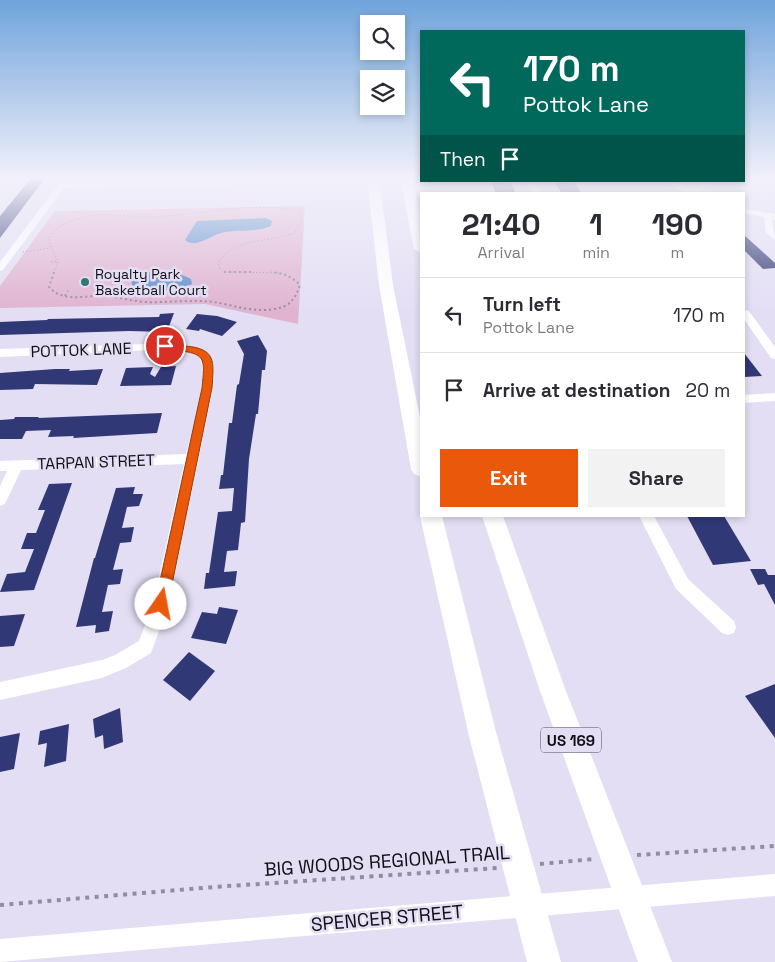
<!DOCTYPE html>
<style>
body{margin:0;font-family:"Space Grotesk",sans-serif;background:#f2f2f3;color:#2b2b33;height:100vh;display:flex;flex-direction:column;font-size:19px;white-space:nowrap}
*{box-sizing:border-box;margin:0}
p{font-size:16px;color:#7c7c81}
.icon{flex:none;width:28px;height:28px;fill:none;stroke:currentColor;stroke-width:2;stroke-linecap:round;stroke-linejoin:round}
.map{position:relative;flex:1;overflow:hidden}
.side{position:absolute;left:420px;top:192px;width:325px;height:325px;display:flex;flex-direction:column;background:#fff;border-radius:0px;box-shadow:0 2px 8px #0003}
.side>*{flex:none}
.top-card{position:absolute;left:420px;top:30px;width:325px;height:152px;border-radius:0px;box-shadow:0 2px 8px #0003;background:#00695c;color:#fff;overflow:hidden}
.tools{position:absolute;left:360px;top:15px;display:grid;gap:10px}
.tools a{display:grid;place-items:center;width:45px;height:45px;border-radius:0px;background:#fff;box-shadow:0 2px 8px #0003;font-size:25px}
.pin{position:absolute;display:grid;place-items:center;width:42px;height:42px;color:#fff;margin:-21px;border:2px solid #fff;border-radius:50%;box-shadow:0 1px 5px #0007}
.me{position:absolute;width:55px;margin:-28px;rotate:12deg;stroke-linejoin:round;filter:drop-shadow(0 0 4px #0008)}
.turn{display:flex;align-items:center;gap:18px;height:105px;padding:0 20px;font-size:22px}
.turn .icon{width:65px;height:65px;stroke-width:2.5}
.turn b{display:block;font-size:35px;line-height:42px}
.then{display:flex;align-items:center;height:48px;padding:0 20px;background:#0003;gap:10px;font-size:19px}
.eta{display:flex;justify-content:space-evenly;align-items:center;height:85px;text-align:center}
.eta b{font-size:30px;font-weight:600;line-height:35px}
.action{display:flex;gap:10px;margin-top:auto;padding:10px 20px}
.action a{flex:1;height:58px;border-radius:0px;background:#ea580c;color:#fff;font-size:20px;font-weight:600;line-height:58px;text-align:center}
.action a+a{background:#f2f2f3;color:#2b2b33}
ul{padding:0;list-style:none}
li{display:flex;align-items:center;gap:15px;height:75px;padding:0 20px;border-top:1px solid #e1e1e2}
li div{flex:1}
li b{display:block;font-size:19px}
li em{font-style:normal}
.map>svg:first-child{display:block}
</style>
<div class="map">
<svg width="775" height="962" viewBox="0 0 775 962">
<rect width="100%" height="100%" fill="#e3def4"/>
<path fill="#e0b3d0" d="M305,206l-7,118 -93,-20 -205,4v-22l55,-75z"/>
<g fill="#598dc8">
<path d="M266,218l6,3 -1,5c-17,7 -33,3 -50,7 -12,3 -25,16 -36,7l12,-19z"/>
<path d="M146,272c15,1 32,-1 45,7l1,5c-17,8 -43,7 -60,1l-1,-6 5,-4z"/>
</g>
<g fill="#303876">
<path d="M32,177h14l-46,61v-22z"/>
<path d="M491,181h19l6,13h-20z"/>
<path d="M554,181h20l8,13h-20z"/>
<path d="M744,235l31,28v5l-12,1 -19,-19z"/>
<path d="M174,313l-7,19 -38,-1 -129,4v-13l47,-2 1,-1 111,-2 1,-3z"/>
<path d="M197,314l20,2 20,6 -15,14 -22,-7 -1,2 -13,-2z"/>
<path d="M258,335l9,16 -2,19h-3l-4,44h-2l-7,45 -4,63 -4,1 -3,27 -11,1 -3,21 13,-1 -2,15 -31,3 2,-16h3l9,-61 14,-1 2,-23 -15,1 2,-14h2l6,-52h3l5,-38 2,-1 5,-30 -7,-13z"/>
<path d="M744,353l18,23 -18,1z"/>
<path d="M176,366l-5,19 -51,1 6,-18 27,-1 -3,7 5,3 6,-10z"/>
<path d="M55,369h15l-1,2 34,-2 -6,16 -62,-1 -2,5 -33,1v-17z"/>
<path d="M162,413l-5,20 -84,5 1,-2 -26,1 3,-7 -25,1 -4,8h-22v-19l14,-1 1,-2h24l-1,1z"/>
<path d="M72,483l-38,107 -34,2 7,-18 18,-2 9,-23h-13l6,-16h9l9,-23h-7l11,-26z"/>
<path d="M135,487l-2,7h10l-4,12 -12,1 -5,21 12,-1 -3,15 -11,1 -7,27 10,-1 -3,15 -12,1 -6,27 11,-1 -4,20 -14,2 1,-8 -20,2 18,-69h1l21,-70z"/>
<path d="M687,516h37l27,45 -38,4z"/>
<path d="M750,569h15l3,6h7v30l-11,-21 -6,1z"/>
<path d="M219,607l19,3 -12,34 -35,-6 11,-26 15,2z"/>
<path d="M25,614l-11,32 -14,1v-31z"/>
<path d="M189,652l26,19 -25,30 -27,-21z"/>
<path d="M775,684v54l-30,-42z"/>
<path d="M120,708l3,34 -19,7 -1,-14 -8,3 -2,-19z"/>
<path d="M69,724l-3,37 -22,6 3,-24 -9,2 2,-14z"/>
<path d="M20,733l-6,36 -14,3v-35z"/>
</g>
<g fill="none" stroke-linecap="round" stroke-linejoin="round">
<g stroke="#918d9e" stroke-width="1" stroke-dasharray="1 2.5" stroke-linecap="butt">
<path d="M23,252l28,-4"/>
<path d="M51,262l7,-1"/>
<path d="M54,273l4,-12c-3,-6 -11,-19 -8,-25 6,-11 25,-17 36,-19 17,-5 43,0 62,0 49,-1 102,-17 152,-6 2,10 2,15 -6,22 -26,10 -59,4 -76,30l2,6 4,3 56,1"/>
</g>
<g stroke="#918d9e" stroke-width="2" stroke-dasharray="2 3" stroke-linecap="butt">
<path d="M54,272l-5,15c13,15 32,9 50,9 15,-1 30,5 46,6 23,1 46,-3 69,0 19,3 40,11 60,7 16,-2 21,-10 26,-24 -9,-9 -17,-12 -29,-13"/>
<path d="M224,272h28"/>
<path d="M65,296l3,-5"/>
</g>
<g stroke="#918d9e" stroke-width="4" stroke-dasharray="4 5.5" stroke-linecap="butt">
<path d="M637,855l138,-9"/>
<path d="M540,864l54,-5"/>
<path d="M0,905l214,-18 283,-19"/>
</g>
<g fill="#fff" fill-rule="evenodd">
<path d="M241,177h9l-6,5 -21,3 -159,3 -61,82 -3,1v-9l63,-84h6l1,2 -3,4 156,-3z"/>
<path d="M765,177h10v5z"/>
<path d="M527,181h8l7,13h-8z"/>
<path d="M661,181h11l23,9 6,-9h8l-8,13h-12z"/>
<path d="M744,209l31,5v6l-3,-1 3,21 -9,-7 -2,-16 -20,-4z"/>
<path d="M744,310l5,1 26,36v12l-4,-1 -27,-39z"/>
<path d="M177,343c33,6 39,10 36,45l-44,216 -18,49 -25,15 -24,10 -102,22v-18l102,-22 13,-5 24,-14 14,-37 31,-140 -163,6 -16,34 -5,2v-20l7,-15h-7v-10l186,-7c5,-19 25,-84 12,-98l-21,-7 -177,8v-8z"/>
<path d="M775,393v8l-31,2v-8z"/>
<path d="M639,516h15l34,63 46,42 2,6 -2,6 -6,2 -6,-2 -46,-44z"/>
<path d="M775,874v22l-775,66v-23z"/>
</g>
<g fill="#fff" fill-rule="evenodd">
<path d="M367,177h12l14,108 28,137v55l-7,-3 -3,-5 -32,-184z"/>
<path d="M400,177h12l9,44v32l-7,-4z"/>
<path d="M421,514v2h21l54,216 65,230h-34l-59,-230 -48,-216z"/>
<path d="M482,516h21l63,175 106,271h-34l-98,-271z"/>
</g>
</g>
<linearGradient id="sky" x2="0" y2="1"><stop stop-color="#6fa4db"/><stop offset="0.57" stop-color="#f2f0fa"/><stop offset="1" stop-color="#f2f0fa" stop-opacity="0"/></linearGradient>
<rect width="775" height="312" fill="url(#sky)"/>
<path fill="#ea580c" stroke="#983908" d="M161,344c8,-1 17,1 25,2 30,3 28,15 26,42l-44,216 -2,4 -5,2 -4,-2 -2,-4 47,-216c3,-31 4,-34 -27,-38 -6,0 -11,0 -15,-4z"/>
<circle fill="#307871" stroke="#e3def4" stroke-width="2" cx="85" cy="282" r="5"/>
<g text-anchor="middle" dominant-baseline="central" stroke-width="5" stroke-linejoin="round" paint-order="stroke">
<g font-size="14" fill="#110f16" stroke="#e3def4" text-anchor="start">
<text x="95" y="274">Royalty Park<tspan x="95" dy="16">Basketball Court</tspan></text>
</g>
<rect fill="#e3def4" stroke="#504d59" stroke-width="1" x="541" y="727.5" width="60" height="25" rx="4"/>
<g font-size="15" font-weight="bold" fill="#110f16">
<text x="571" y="740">US 169</text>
</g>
<g font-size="16" fill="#110f16" stroke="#e3def4">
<text transform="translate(81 350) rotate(-2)">POTTOK LANE</text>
<text transform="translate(96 462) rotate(-2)">TARPAN STREET</text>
</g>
<g font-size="19" fill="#110f16" stroke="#e3def4">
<text transform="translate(387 861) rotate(-4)">BIG WOODS REGIONAL TRAIL</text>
<text transform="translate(387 918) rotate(-5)">SPENCER STREET</text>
</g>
</g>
</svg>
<div class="tools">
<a><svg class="icon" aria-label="search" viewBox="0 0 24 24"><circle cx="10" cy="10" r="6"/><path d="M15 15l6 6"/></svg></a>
<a><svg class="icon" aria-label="layers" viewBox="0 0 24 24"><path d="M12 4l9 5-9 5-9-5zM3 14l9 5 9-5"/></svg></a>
</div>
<div class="pin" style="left:165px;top:346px;background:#d93025"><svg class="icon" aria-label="arrive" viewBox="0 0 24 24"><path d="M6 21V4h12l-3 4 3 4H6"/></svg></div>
<svg class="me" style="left:161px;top:604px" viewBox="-20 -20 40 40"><circle r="19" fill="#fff"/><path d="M0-13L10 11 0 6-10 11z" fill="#ea580c"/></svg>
<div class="top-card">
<div class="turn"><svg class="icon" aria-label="left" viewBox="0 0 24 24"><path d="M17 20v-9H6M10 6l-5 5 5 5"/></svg><div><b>170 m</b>Pottok Lane</div></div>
<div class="then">Then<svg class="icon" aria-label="arrive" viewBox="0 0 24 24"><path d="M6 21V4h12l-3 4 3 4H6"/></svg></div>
</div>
<section class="side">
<div class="eta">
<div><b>21:40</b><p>Arrival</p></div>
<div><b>1</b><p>min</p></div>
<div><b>190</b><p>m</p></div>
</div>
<ul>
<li><svg class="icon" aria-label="left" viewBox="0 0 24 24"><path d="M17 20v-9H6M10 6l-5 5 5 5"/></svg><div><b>Turn left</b><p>Pottok Lane</p></div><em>170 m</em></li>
<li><svg class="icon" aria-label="arrive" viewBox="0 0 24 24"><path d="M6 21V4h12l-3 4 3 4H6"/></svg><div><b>Arrive at destination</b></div><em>20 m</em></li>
</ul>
<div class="action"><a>Exit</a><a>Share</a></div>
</section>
</div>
